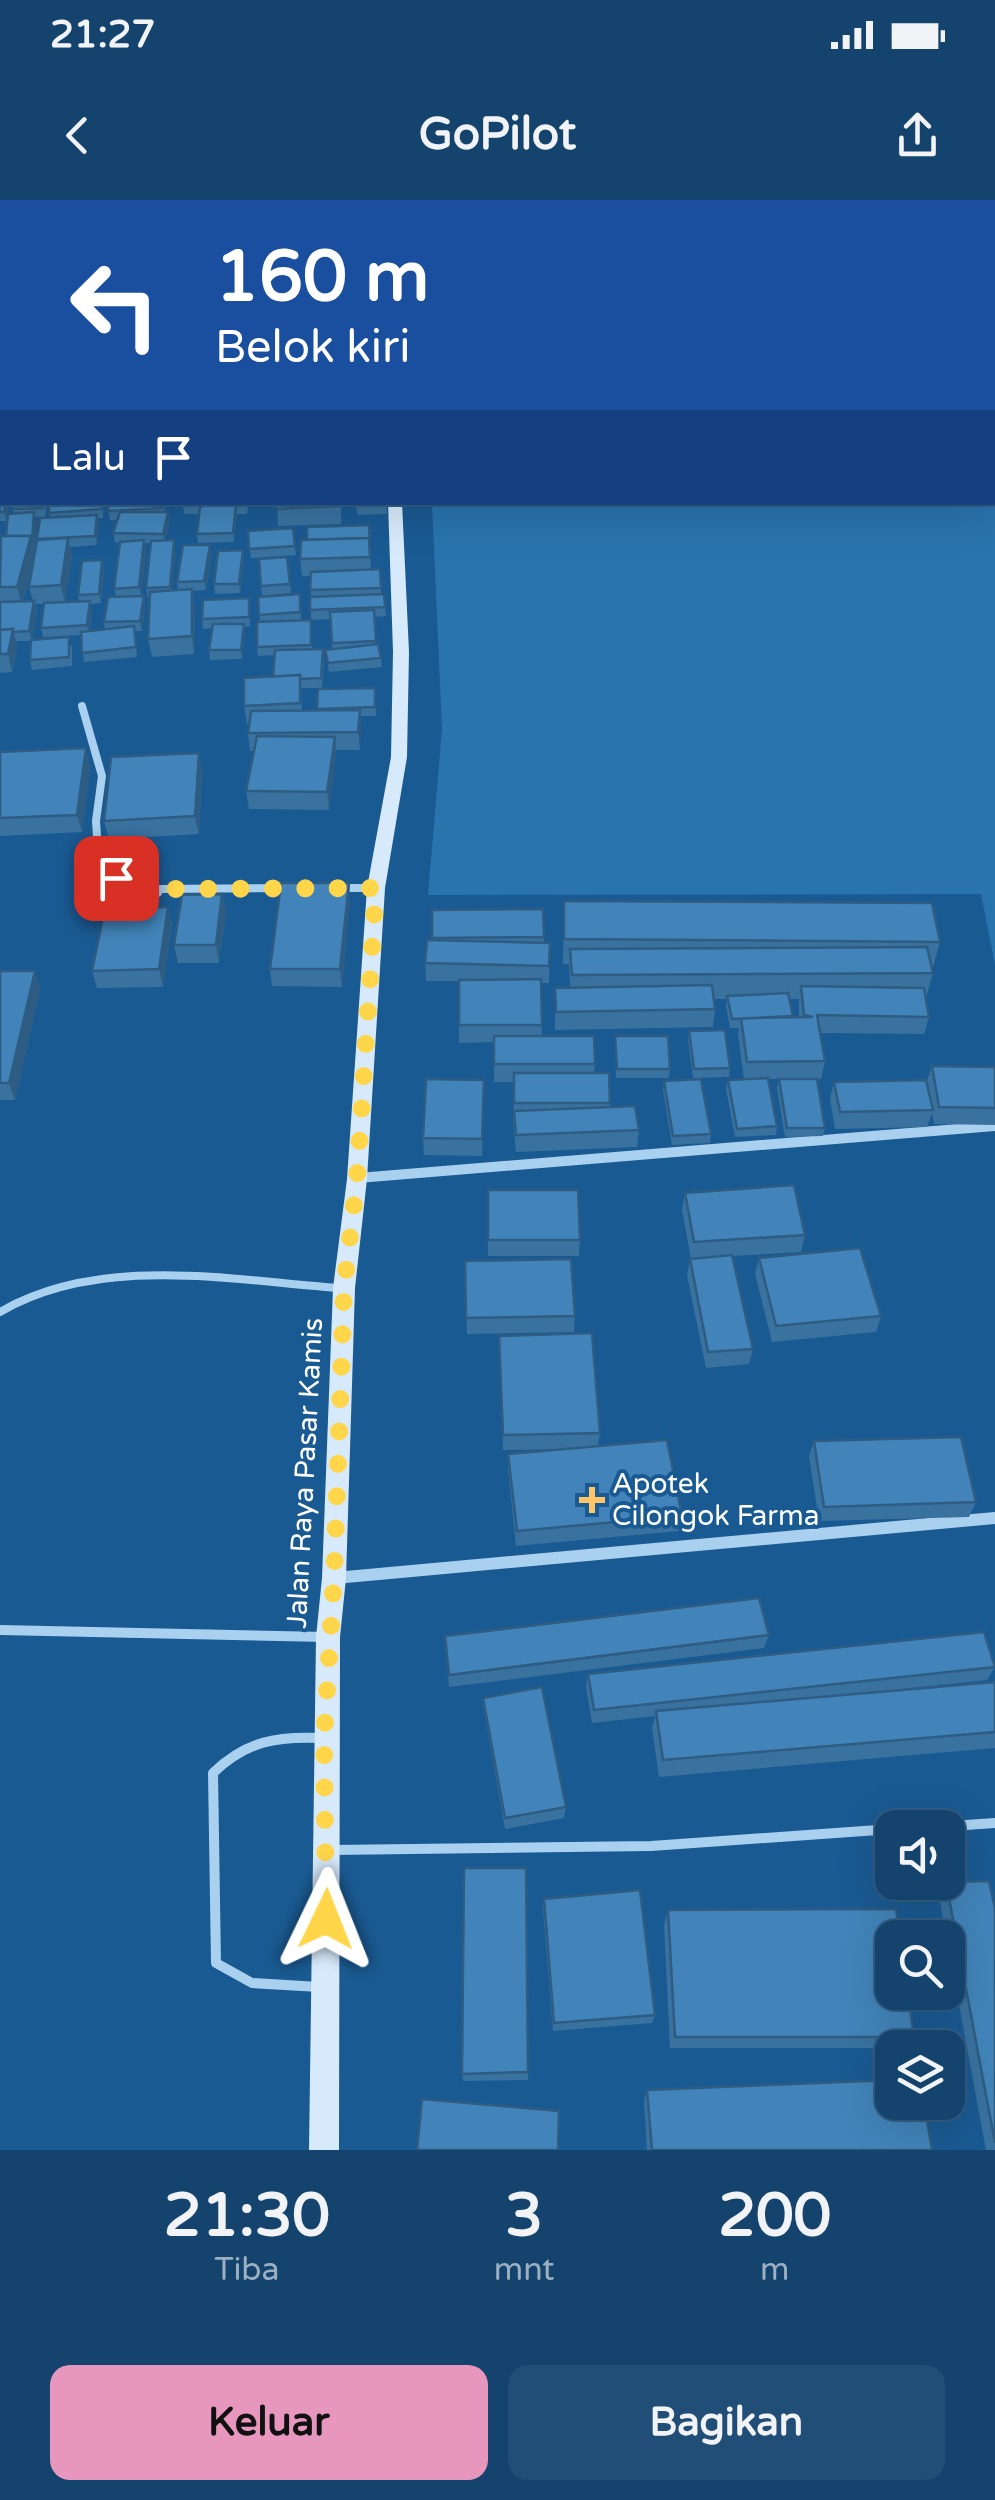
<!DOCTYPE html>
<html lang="id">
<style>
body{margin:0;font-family:"Varela Round",sans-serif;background:#214e76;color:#f1f3f6;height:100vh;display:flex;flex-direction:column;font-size:38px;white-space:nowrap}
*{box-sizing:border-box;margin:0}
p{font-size:32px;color:#9db0c2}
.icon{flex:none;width:55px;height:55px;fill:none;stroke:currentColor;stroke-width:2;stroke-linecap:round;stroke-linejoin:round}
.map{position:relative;height:1950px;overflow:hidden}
.drawer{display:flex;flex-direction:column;background:#14446e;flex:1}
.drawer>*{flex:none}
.top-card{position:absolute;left:0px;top:0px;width:995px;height:305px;box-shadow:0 10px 40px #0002,0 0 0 2px #335c81;background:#1a4fa0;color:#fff;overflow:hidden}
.fabs{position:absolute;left:875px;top:1610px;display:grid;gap:20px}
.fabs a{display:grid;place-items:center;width:90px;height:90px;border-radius:20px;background:#14446e;box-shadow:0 10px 40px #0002,0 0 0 2px #335c81;font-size:50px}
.pin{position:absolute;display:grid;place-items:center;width:85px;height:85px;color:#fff;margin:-42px;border-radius:20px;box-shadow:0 5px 15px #0006}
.me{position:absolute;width:110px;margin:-55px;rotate:2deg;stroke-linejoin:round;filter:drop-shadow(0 0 8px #0008)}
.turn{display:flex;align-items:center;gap:35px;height:210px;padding:0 50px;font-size:45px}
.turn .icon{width:130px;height:130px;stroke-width:2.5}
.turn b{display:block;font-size:70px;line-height:85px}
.then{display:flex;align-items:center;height:95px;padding:0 50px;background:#0003;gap:20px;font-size:38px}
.eta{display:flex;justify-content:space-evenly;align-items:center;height:170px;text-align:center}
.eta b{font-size:60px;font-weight:700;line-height:70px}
.primary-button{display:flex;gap:20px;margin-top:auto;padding:20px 50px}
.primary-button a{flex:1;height:115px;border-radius:20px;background:#e797bd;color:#111;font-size:40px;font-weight:700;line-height:115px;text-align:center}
.primary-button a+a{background:#214e76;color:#f1f3f6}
.status{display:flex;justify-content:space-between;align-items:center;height:70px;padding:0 50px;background:#14446e;direction:ltr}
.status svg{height:28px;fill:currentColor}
header{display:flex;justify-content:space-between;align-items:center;height:130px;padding:0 50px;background:#14446e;font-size:45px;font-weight:700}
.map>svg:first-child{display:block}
</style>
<div class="status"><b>21:27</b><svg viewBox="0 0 49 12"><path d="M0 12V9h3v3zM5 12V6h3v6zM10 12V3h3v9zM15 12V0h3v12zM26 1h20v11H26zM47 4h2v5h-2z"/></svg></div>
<header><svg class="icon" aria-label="back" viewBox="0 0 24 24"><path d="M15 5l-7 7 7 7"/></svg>GoPilot<svg class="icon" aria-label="share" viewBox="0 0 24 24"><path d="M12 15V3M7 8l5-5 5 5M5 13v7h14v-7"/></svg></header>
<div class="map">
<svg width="995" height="1950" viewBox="0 0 995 1950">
<rect width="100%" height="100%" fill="#1a5a92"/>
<path fill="#2973ae" d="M360,0h635v765l-14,-71 -553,1 14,-166 -10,-226 560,-1v-300z"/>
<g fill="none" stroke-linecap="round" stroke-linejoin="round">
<path stroke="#a9d0ef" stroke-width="8" d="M0,1112c100,-58 229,-32 339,-24"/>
<g stroke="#a9d0ef" stroke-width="10">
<path d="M0,1430l325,7"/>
<path d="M922,1628l73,-5"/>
<path d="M333,1650l318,-4 241,-17"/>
<path d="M319,1787l-67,-4 -36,-20 -3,-190c33,-32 64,-37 108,-35"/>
</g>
<g stroke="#a9d0ef" stroke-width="8">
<path d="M82,506l20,70 -6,45 2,30 18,27 42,15 1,-4 131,-1"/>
<path d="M337,688h39"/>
</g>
<path stroke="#a9d0ef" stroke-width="10" d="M358,978l637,-52"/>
<path stroke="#a9d0ef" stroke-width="12" d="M335,1378l660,-60"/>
<g fill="#d7eafb" fill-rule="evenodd">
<path d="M318,0h10l1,2h-10z"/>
<path d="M388,302h14l7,150 -2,105 -22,131 -18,291 -12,109 -9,290 -6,59 -1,513h-30l7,-513 6,-59 11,-290 14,-109 20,-291 24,-131 2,-105z"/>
</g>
</g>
<g fill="#39729f" fill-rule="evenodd">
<path d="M0,0h72v2h-70v14h-2z"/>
<rect x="75" y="0" width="94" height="2"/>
<rect x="0" y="24" width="2" height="112"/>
<path d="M0,273l7,48h-7z"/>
<path d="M47,302l-2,15h-9l-1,35 15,-35 -1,-4 54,-11v16h-5l1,6 -2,21 -28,2 3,9 -7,46 14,-1 -1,-6 24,-35 2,9 -3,34 -11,1 2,6 -2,21 15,-2 -1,-7 12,-26 -2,-7 6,-46 -5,-1 -2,-9 4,-13h-7l-2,-9 57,-9v10h3l2,10 -5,18h9l1,9 -3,42 6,-1 -1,-8 35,-28 -6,36 -14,1 3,16 -1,47 -42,3 -4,-18 2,-41h-2l-2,-10 5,-45h-6l1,7 -5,46h3l1,9 -3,26h-7l2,26 -53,5 -3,-27 -38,2 -2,-9 3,-24h-9l2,6 -5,30 40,6v20l-40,4 -2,-10 1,-19h-15l1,6 -5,25 -12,1v-133l6,-4 8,-22 -1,-5zM34,358l-5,29 4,14h-10z"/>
<path d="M249,302l-2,12h-10l-3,28 -36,1 -1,-9 2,-20h-15l-1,-9z"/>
<path d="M277,302h64v22l-63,2z"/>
<path d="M356,302h30l1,12 -30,1z"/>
<path d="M369,325l2,45 9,-1 1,25 4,13 1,9 -12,1 2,28 5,13 1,9 -53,5 -4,-22 7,-1 -1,-30 -20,1v-44h-9l-2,-17 7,-19z"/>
<path d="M293,328l3,27 -45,3 -3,-27z"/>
<path d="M287,357l4,36 -29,3 -3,-37z"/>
<path d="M244,360l-4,33 -25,1 -1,-10z"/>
<path d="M300,394l1,26 11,9v21l12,9 -2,29h-21l1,23 16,-1v-21l57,-1 1,28h-16v34h-24l-7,60 -80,-1 -3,-18 8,-40h-4l-2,-18 1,-9h-2l-3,-18 29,-29 2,-22 -17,1 -1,-9 3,-25 -2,-25z"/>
<path d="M249,398l1,28 -6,1 1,6 -3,26 -32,1 -1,-10 3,-22 -9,1 -1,-10z"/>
<path d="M0,552l90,14 -8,66 -82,4z"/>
<path d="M199,553l3,18 -3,63 -90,5 -5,-18z"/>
<path d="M222,694l4,18 -7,51h-41l-4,-18z"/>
<path d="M350,701l-8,86 -70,-1 -2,-17z"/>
<path d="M564,701l376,41 -7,25h-2l2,6 -7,25 3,19 -5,17 -104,-1 5,28 -4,18h-53l9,47 -1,9 -41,2 -9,-48 2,-9 16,-1 -6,-44 1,-7h-9l-4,-23 1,-6h-13l1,10 -2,18 -158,3v-42l15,-1 -1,-23h-6zM789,799h10v18h-6z"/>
<path d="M168,707l4,18 -9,62 -66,1 -5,-17z"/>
<path d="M543,709l1,34h6l-1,40h-8l1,53 53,28 -1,9h15l1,34 29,23 -2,17 -121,5 -3,-32 1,-38h-20v-40l-35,1v-62h-33l-1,-18 7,-23v-30z"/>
<path d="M0,771h35l5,18 -25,111h-15z"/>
<path d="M689,831l41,37 -1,9 -36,1 -5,-38z"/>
<path d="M615,836l55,33 -1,9h-53z"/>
<path d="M932,866l63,1v58l-61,-1 -2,-11 -5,14 -92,2 -5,-30 4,-17 92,1z"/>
<path d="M779,879l46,49 -2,8 -38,1 -8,-49z"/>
<path d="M664,881l47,53 -1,9 -38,2 -9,-55z"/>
<path d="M484,897l-2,59 -58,-1 -1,-17z"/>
<path d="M488,990l92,50 -1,16h-91z"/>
<path d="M685,993l120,42 -4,17 -69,4 21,93 -4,15 -43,4 -19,-93 3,-16h1l-9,-49z"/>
<path d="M759,1058l122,58 -5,16 -104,10 -17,-68z"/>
<path d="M465,1061l110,55 -1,16 -107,2z"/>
<path d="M499,1136l101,97 -2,13 84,70 -3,15 -163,15 -8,-77v-15l59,-5 -64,1z"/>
<path d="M814,1241l162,61 -7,15 -150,4 -10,-65z"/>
<path d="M769,1435l-5,13 -315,39 -4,-51z"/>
<path d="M995,1467l-8,13 -94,10 102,-8v66l-336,29 -7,-49 3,-12 -63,7 -6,-36 2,-13z"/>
<path d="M483,1498l83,109 -2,11 -59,11 -21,-119z"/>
<path d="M945,1682l50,26v242h-9l-48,-258z"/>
<path d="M544,1699l111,116 -3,8 -99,8 -10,-122z"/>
<path d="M668,1710l246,127 -10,11h-234l-6,-124z"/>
<path d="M528,1872v8l-65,1 -1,-7z"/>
<path d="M647,1890l285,60h-285l-3,-50z"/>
</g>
<g fill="#2e5c82">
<rect x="220" y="0" width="63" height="2"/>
<path d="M2,192v36l-2,-14z"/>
<path d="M5,302h4l-2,19 -3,-9z"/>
<path d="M236,305l1,9 -3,28 -1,-9z"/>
<path d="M34,312l3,10 -3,29 -2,-9z"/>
<path d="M168,312l2,10 -5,21 -2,-9z"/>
<path d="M97,315l2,9 -2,21 -2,-9z"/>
<path d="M31,336l4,17 -13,52 -5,-18z"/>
<path d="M68,338l4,18 -7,47 -4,-18z"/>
<path d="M144,340l2,10 -5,47 -2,-10z"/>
<path d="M174,340l1,9 -3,47 -2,-9z"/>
<path d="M210,345l2,9 -6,36 -2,-9z"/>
<path d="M243,350l1,10 -4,33 -1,-9z"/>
<path d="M102,360l2,9 -3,34 -2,-9z"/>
<path d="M192,389l3,18 -1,47 -2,-18z"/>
<path d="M144,396l1,9 -3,26 -2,-10z"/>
<path d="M34,401l3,9 -5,31 -3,-10z"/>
<path d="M90,401l2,9 -3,25 -2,-10z"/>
<path d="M244,424l1,9 -3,26 -1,-9z"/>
<path d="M13,429l4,18 -5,25 -4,-18z"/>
<path d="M360,510l1,18 -1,22 -2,-18z"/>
<path d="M335,537l1,18 -7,55 -2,-18z"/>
<path d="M86,548l4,18 -8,66 -5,-17z"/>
<path d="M199,553l3,18 -3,63 -4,-18z"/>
<path d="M349,683l1,18 -8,86 -2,-18z"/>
<path d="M222,694l4,18 -7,51 -3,-18z"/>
<path d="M168,707l4,18 -9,62 -4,-18z"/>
<path d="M35,771l5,18 -25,111 -6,-17z"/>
</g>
<g fill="#4284b9" stroke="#2e5c82" stroke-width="2.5">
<rect x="0" y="24" width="2" height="67"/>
<rect x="0" y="114" width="2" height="13"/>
<path d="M0,227h2v22l-2,1z"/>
<path d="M0,273h2v29h3l-1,10h-4z"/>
<path d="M14,302h29v6l-30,1z"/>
<path d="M49,302h52v7l-52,4z"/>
<path d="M109,302h54v6l-55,3z"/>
<path d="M183,302h64l-1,3h-10l-3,28 -36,1 3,-27 8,-2h-25z"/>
<path d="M277,302h63v4l-64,3z"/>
<path d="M356,302h30v3l-30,1z"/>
<path d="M34,312l-2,30 -1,-6h-25l2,-22z"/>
<path d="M120,312h48l-5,22 -50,-1z"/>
<path d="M97,315l-2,21 -58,3 3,-21z"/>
<path d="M369,325l1,17 -1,-4 -62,2v-13z"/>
<path d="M293,328l2,18 -46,3 -1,-18z"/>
<path d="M1,336h30l-14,51h-17z"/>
<path d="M68,338l-7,47 -32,2 8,-47z"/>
<path d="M369,338l1,19 -70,2 1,-19z"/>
<path d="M144,340l-5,47 -25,2 6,-47z"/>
<path d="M174,340l-4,47 -24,1 5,-47z"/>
<path d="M183,345h27l-6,36 -27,1z"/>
<path d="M243,350l-4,34h-25l4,-33z"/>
<path d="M287,357l3,27 -29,2 -2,-27z"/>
<path d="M102,360l-3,34 -21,1 4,-34z"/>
<path d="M380,369l1,19 -71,2 1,-18z"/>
<path d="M192,389v47l-44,3 2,-47z"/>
<path d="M300,394v18l-41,3 -1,-18z"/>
<path d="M384,394l1,13 -75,3v-13z"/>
<path d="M144,396l-4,25 -36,1 4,-25z"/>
<path d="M249,398v19l-47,2 1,-19z"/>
<path d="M34,401l-5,30 -17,1 1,-3 -13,1v-28z"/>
<path d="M90,401l-3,24 -46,3 3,-25z"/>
<path d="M374,410l2,31 -44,2 -2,-31z"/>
<path d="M311,420v25l-54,2v-25z"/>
<path d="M213,424h31l-3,26h-32z"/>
<path d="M134,426l2,21 -54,6 -1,-21z"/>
<path d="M13,429l-5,25h-8v-24z"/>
<path d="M69,437v20l-39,3 1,-20z"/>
<path d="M378,444l3,14 -53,5 -3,-13z"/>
<path d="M323,449l-2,29 -21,1v-4l-27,2 2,-27z"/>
<path d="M300,475v28l-56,3v-28z"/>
<path d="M375,488v19l-58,2 1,-20z"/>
<path d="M360,510l-2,22 -110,1 3,-22z"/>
<path d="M257,536l78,1 -8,55 -81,-1z"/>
<path d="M86,548l-9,67 -77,3v-66z"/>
<path d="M199,553l-4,63 -91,5 7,-64z"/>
<path d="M281,683h68l-9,86h-70z"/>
<path d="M222,694l-6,51h-42l8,-50z"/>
<path d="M564,701l368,2 8,39 -376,-3z"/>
<path d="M168,707l-9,62 -67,2 13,-63z"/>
<path d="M543,709l1,28 -112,1v-28z"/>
<path d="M427,740l123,3 -1,23 -124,-3z"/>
<path d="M927,747l6,26 -361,2 -2,-26z"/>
<path d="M0,771h35l-26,112h-9z"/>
<path d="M541,779l1,46h-83v-45z"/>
<path d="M712,785l3,24 -159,3 -1,-24z"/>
<path d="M801,786l123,2 5,29 -112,-2 8,46 -78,1 -6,-44 72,-1 -9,-2z"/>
<path d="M788,793l5,23 -61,3 -5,-23z"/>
<path d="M725,830l5,38 -36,1 -5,-38z"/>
<path d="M494,836h100l1,28h-101z"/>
<path d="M615,836h53l2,33h-53z"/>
<path d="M932,866l63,1v41l-56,-1z"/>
<path d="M514,873h95l1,30h-96z"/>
<path d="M768,878l9,48 -40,3 -9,-49z"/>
<path d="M426,879l58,1 -2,59 -59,-1z"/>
<path d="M701,879l10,55 -38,2 -9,-55z"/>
<path d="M779,879h38l8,49h-38z"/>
<path d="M926,880l7,30 -93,2 -6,-30z"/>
<path d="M635,906l4,24 -123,5 -2,-24z"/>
<path d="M794,985l11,50 -111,7 -9,-49z"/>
<path d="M488,990h90l2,50h-92z"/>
<path d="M860,1048l21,68 -105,10 -17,-68z"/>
<path d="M732,1055l21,94 -45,3 -18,-93z"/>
<path d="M571,1059l4,57 -109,2 -1,-57z"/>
<path d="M592,1133l8,100 -97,2 -4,-99z"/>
<path d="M961,1237l15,65 -152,5 -10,-66z"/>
<path d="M667,1240l15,76 -165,15 -9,-77z"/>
<path d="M759,1398l10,37 -320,40 -4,-39z"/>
<path d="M984,1432l11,35 -401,43 -6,-36z"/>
<path d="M995,1482v50l-332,28 -7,-49z"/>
<path d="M542,1487l24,120 -61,11 -22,-120z"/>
<path d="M464,1668h62l2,204 -66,2z"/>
<path d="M989,1681l6,27v235l-49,-261z"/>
<path d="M640,1690l15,125 -101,8 -10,-124z"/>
<path d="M896,1709l4,29h-8v54h16l6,45h-239l-7,-127z"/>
<path d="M892,1880v22h32l8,48h-280l-5,-60z"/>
<path d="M422,1899l137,12 -1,39h-141z"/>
</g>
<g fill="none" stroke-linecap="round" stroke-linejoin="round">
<path stroke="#ffd54a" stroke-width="18" stroke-dasharray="0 32.4" d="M116,678l42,15 2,-4 216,-1 -19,290 -13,110 -10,290 -10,160 2,181"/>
</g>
<path fill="#ffc467" stroke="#1a5a92" stroke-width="4" d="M587 1285h10v10h10v10h-10v10h-10v-10h-10v-10h10z"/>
<g text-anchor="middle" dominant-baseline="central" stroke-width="8" stroke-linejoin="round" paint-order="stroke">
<g font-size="28" fill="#fff" stroke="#1a5a92">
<text transform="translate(305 1273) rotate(-87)">Jalan Raya Pasar Kamis</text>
</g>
<g font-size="28" fill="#fff" stroke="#1a5a92" text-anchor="start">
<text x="612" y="1284">Apotek<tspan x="612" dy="32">Cilongok Farma</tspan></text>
</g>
</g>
</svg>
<div class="fabs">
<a><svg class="icon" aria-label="sound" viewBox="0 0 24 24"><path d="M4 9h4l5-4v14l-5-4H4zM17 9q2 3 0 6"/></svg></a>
<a><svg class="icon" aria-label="search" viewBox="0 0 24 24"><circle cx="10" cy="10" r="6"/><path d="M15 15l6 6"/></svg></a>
<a><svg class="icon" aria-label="layers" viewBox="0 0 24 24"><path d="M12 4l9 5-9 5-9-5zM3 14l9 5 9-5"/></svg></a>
</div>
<div class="pin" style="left:116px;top:678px;background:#d93025"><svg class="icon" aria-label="arrive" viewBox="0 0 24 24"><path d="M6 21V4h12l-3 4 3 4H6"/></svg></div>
<svg class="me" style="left:326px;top:1719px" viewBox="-20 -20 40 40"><path d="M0-17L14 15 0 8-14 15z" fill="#ffd54a" stroke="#fff" stroke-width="4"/></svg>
<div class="top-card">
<div class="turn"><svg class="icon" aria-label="left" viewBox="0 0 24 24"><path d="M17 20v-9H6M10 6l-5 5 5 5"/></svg><div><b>160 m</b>Belok kiri</div></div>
<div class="then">Lalu<svg class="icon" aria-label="arrive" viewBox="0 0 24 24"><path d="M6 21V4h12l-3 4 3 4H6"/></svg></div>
</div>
</div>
<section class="drawer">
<div class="eta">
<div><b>21:30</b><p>Tiba</p></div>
<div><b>3</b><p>mnt</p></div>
<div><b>200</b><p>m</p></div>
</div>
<div class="primary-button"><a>Keluar</a><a>Bagikan</a></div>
</section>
